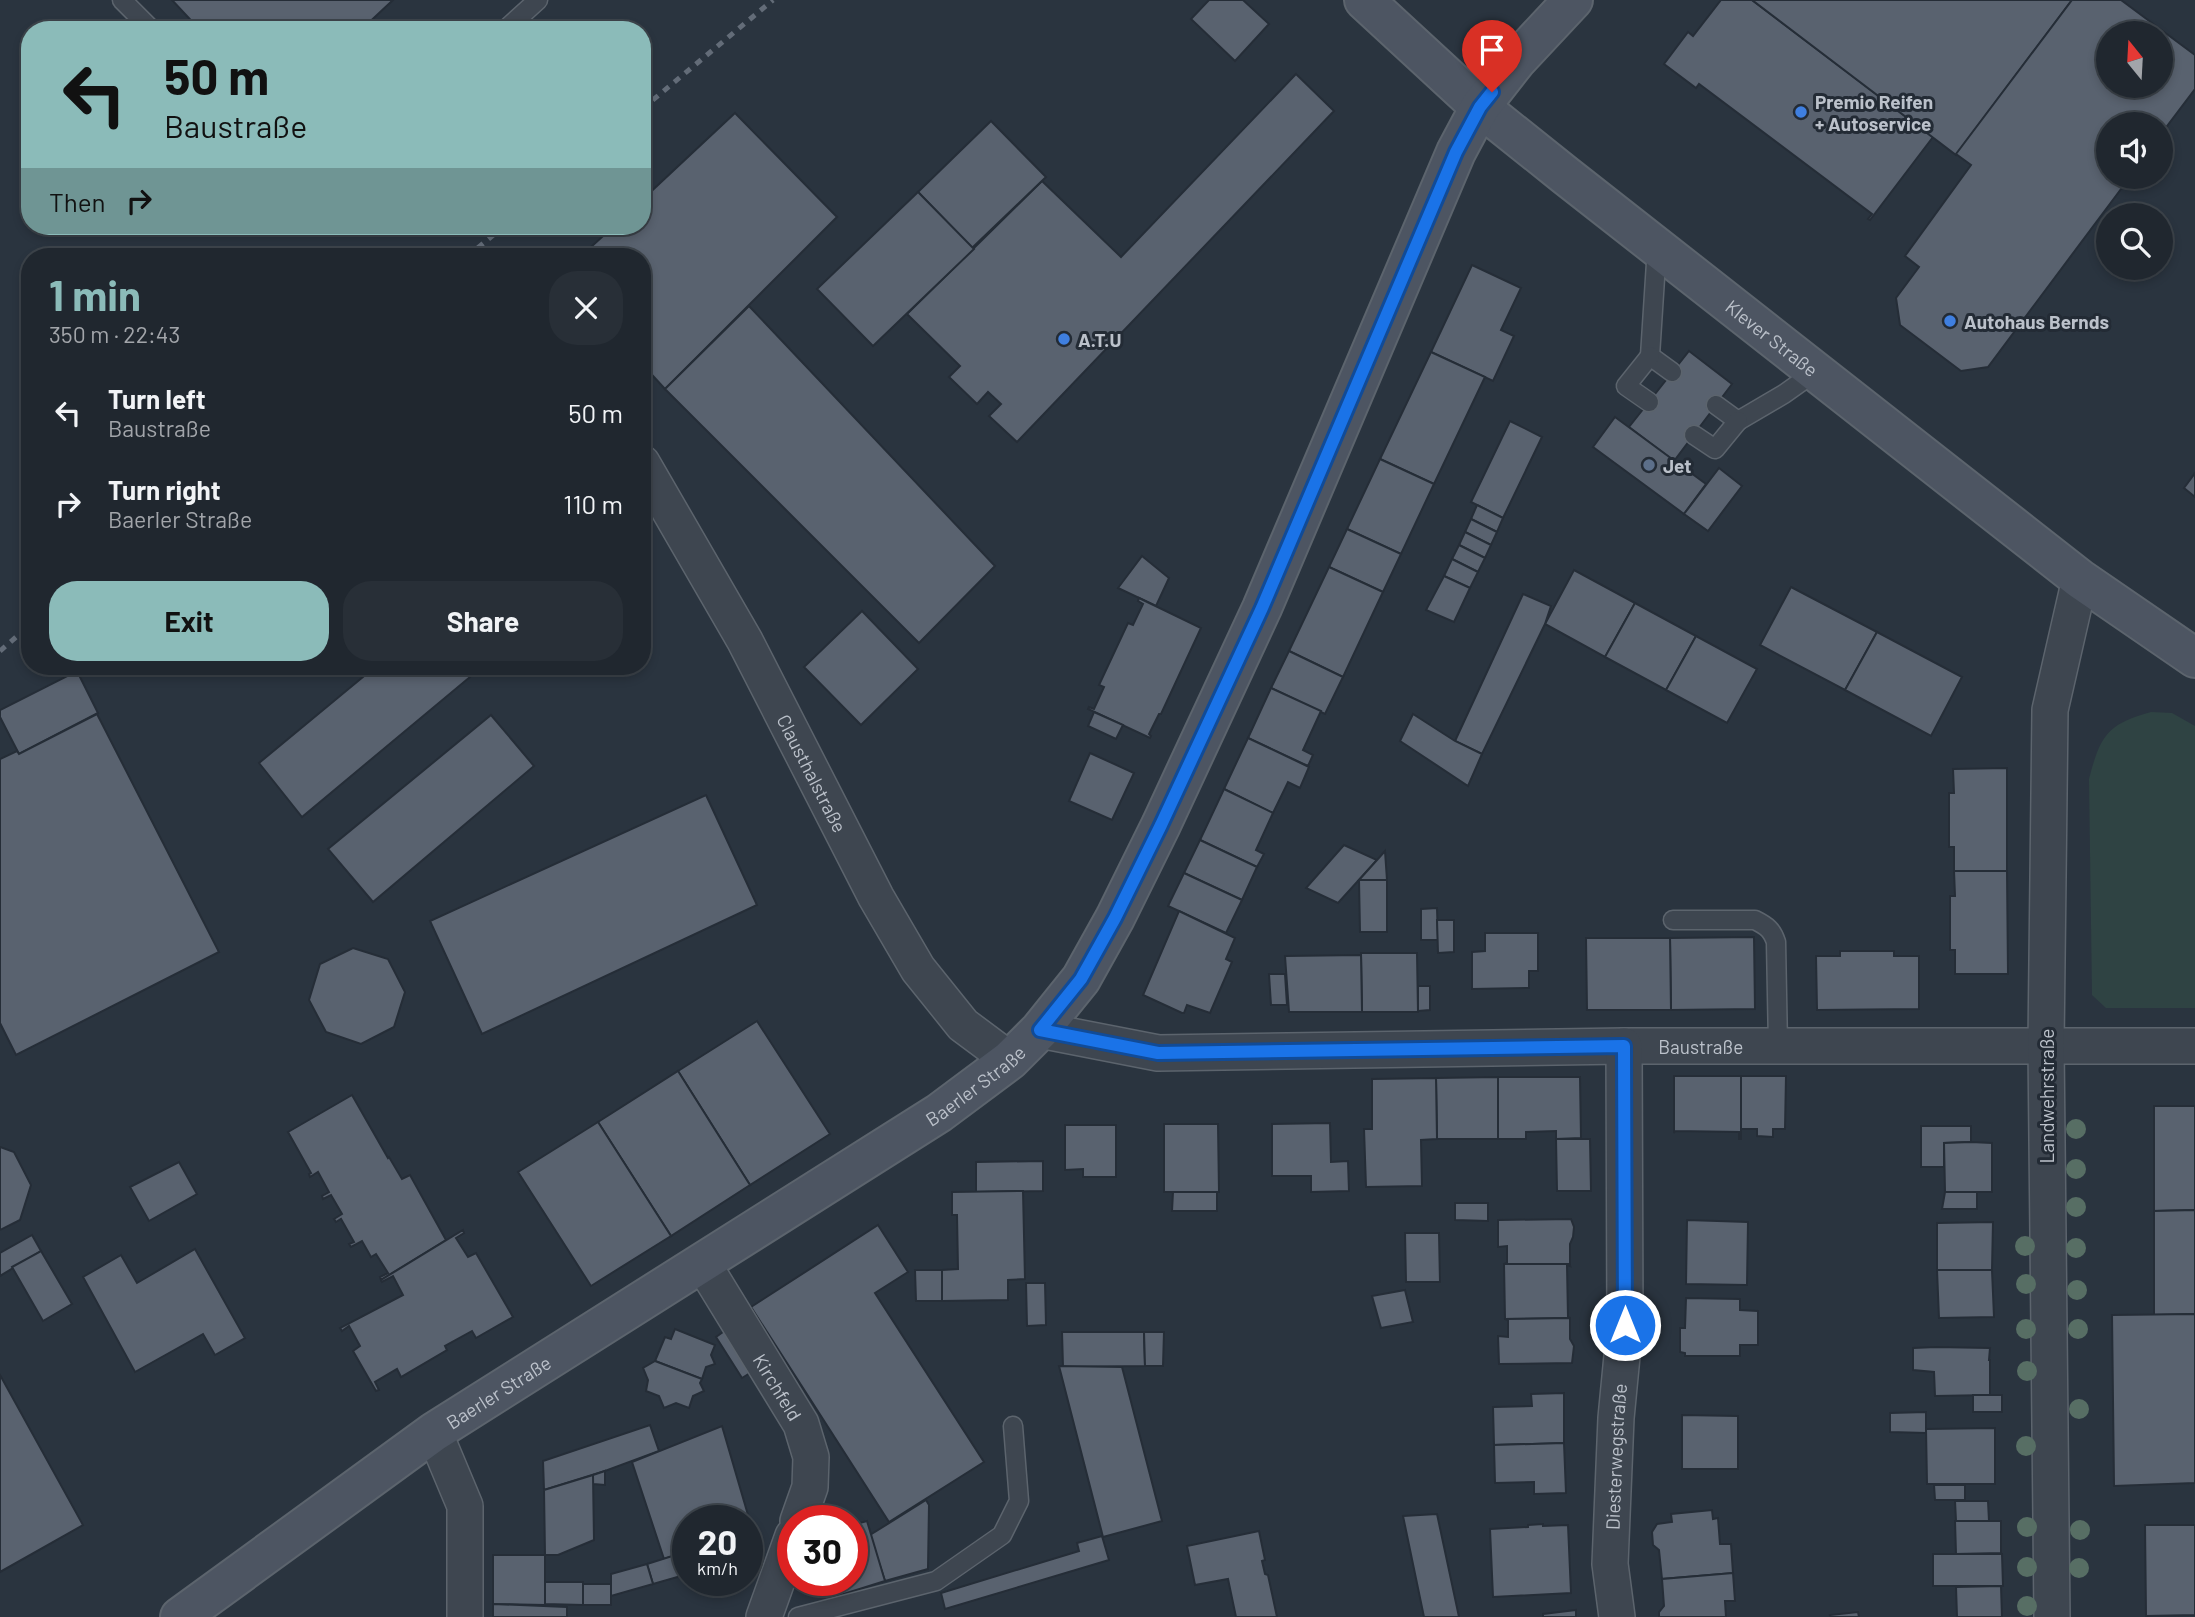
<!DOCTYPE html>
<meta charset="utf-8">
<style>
body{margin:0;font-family:Barlow,sans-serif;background:#282f37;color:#f1f3f6;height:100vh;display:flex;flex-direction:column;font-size:26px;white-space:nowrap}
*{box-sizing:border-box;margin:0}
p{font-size:23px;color:#a2a5aa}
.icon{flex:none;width:38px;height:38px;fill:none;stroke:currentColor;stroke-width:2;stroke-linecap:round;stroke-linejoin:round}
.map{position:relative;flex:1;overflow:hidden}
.side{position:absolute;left:21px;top:248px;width:630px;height:427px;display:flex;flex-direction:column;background:#20272f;border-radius:28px;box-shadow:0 4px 10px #0003,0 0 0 2px #3d444b}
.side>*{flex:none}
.hud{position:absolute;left:21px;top:21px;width:630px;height:214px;border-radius:28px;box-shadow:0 4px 10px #0003,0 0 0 2px #3d444b;background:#8bbbb9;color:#111;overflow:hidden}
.needle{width:46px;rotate:342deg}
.tools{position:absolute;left:2096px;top:21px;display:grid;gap:14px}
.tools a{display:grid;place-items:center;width:77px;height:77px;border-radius:50%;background:#20272f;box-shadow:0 4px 10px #0003,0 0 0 2px #3d444b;font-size:35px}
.speed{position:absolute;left:672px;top:1505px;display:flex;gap:14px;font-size:35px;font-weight:700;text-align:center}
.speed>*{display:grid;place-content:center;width:91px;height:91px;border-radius:50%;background:#20272f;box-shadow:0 4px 10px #0003,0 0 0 2px #3d444b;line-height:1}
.speed small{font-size:18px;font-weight:400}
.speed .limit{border:10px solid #d22;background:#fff;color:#111}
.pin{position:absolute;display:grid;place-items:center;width:60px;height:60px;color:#fff;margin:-72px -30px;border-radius:50% 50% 50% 0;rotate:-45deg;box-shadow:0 0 7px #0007}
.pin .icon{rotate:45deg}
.me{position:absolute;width:77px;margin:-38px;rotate:0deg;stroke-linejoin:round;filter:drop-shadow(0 0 5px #0008)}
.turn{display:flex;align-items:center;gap:24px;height:147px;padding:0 28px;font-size:32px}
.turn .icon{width:91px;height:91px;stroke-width:2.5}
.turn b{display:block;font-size:49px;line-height:60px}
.then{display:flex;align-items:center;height:66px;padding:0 28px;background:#0003;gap:14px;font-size:26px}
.round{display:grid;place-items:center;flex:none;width:74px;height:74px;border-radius:28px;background:#282f37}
.headline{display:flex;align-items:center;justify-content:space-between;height:119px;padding:0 28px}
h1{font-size:42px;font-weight:700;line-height:52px;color:#8bbbb9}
.button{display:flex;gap:14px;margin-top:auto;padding:14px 28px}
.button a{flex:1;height:80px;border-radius:28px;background:#8bbbb9;color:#111;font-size:28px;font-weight:700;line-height:80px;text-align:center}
.button a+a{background:#282f37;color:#f1f3f6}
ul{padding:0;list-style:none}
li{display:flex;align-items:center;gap:21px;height:91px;padding:0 28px}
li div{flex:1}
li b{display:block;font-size:26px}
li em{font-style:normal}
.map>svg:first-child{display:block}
</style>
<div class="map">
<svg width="2195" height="1617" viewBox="0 0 2195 1617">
<rect width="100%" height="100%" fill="#2a343f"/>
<path fill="#2f4343" d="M2151,712l21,1 23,13v282h-89l-14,-13 -3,-216c11,-43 18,-55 62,-67z"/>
<g fill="#59626f" stroke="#252d37" stroke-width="2" fill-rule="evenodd">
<path d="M172,0h221l-32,30h-161z"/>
<path d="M1209,0h34l26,24 -34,37 -44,-42z"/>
<path d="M1721,0h31l181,137 -63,83 -2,-1 4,-5 -173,-130 -3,4 -32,-24 24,-32 5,4z"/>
<path d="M1752,0h320l-116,155z"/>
<path d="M2072,0h49l74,55v34l-34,45v-10h-52v53h21l-142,190 -27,4 -61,-46 -4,-27 23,-31 -14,-11 66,-91 -15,-11zM2109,33h52v53h-52z"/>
<path d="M1296,74l38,37 -317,331 -28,-26 12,-12 -13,-12 -11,12 -28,-27 11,-11 -53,-52 135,-133 79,76z"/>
<path d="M735,113l102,104 -172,172 -23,-25v-107h-62l34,-31h28v-26z"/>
<path d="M991,121l55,56 -74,71 -54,-56z"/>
<path d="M918,192l56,57 -101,97 -56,-57z"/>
<path d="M1472,265l49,23 -20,42 13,6 -21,45 -62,-29z"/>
<path d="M749,306l246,260 -76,77 -254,-254z"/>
<path d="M1689,351l43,33 -58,77 -45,-34z"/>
<path d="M1431,352l54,25 -51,107 -54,-25z"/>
<path d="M1615,417l91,67 -22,30 -91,-67z"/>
<path d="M1510,421l32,16 -39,81 -32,-16z"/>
<path d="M1380,459l54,25 -33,70 -54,-25z"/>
<path d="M1719,468l23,18 -34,45 -24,-17z"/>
<path d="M2195,473v24l-11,-9z"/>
<path d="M1477,505l26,13 -6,14 -26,-13z"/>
<path d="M1471,519l26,13 -6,13 -26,-13z"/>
<path d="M1347,529l54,25 -18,38 -54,-25z"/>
<path d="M1465,532l26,13 -6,13 -26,-13z"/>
<path d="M1459,545l26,13 -7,14 -26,-13z"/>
<path d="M1142,556l27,22 -13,28 -38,-18z"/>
<path d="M1452,559l26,13 -8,16 -26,-12z"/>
<path d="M1329,567l54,25 -40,85 -54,-26z"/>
<path d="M1574,570l61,33 -30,54 -60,-33z"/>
<path d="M1444,576l26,12 -16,34 -28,-12z"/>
<path d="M1791,587l86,45 -32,58 -85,-45z"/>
<path d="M1523,594l28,12 -6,18 -63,130 -27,-13z"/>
<path d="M1139,598l62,30 -40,86h-2l-10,20 2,2 -1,2 -62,-29 1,-2 5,2 10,-22 -5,-2 29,-62 5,2 10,-21 -5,-3z"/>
<path d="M1635,603l61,33 -30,54 -61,-33z"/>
<path d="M862,611l56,58 -57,56 -57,-58z"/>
<path d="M1877,632l85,45 -31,59 -86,-46z"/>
<path d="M1696,636l61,33 -30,54 -61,-33z"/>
<path d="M1289,651l54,26 -18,37 -54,-26z"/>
<path d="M375,667h107l-180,150 -43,-54z"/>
<path d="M77,671l21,42 -79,41 -19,-37v-7z"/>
<path d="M1271,688l50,23 -18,39 10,5 -5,11 -60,-28z"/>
<path d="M1094,712l29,13 -7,14 -28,-13z"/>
<path d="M97,714l122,238 -203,103 -16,-32v-264l17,-8 2,3z"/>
<path d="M1413,714l42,27 27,13 -14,32 -68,-45z"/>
<path d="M491,715l43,51 -161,136 -45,-53z"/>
<path d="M1248,738l61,29 -9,21 -12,-6 -15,31 -49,-24z"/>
<path d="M1090,753l44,20 -22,47 -43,-19z"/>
<path d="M2007,768v103h-53v-24h-5v-54h5l-1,-24z"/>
<path d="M1224,789l49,24 -17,37 8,4 -7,13 -57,-27z"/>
<path d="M706,795l51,110 -275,129 -52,-113z"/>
<path d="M1200,840l57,27 -15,33 -58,-27z"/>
<path d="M1344,845l33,15 -39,43 -32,-15z"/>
<path d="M1385,851l2,29h-28l18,-20z"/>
<path d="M1954,871h53l1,103h-53v-24h-5v-54h5z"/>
<path d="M1184,873l58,27 -16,33 -58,-27z"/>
<path d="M1359,880h28v52h-27z"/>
<path d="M1437,908l1,32h-17v-31z"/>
<path d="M1179,911l56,27 -9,21 6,3 -22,51 -23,-8 -3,8h-2l-39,-18z"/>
<path d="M1437,920h17v32l-16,1z"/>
<path d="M1485,933h53v38h-9v17l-57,1v-37l13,-1z"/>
<path d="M1754,937l1,72 -84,1 -1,-72z"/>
<path d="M1586,938h84l1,72h-84z"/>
<path d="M353,948l35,11 17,33 -11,35 -33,17 -35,-12 -17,-32 11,-36z"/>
<path d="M1840,951h54v5h25v53l-102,1 -1,-54h24z"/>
<path d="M1361,953h56l1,59h-56z"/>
<path d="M1361,955l1,57h-73l-4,-56z"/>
<path d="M1269,974h16l2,31h-16z"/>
<path d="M1418,986h12v24l-12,1z"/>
<path d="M757,1021l73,113 -80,51 -72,-114z"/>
<path d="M678,1071l72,114 -79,51 -73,-114z"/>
<path d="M1674,1076h67v63h-2v-7l-64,-1 -1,2z"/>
<path d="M1741,1076h45l-1,53h-12v8l-16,-1v-7h-16z"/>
<path d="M1498,1077h82l1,61 -25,1v-8l-30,1v7h-28z"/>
<path d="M1498,1077v62h-61l-1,-61z"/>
<path d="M1436,1078l1,61 -16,1 1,46 -56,1 -2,-58h8v-50z"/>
<path d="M352,1095l36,63 1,-1 13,22 8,-4 36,65 -65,40 -1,-3 8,-4 -12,-19 -5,3 -9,-16 -11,6 -2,-3 5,-2 -13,-23 -5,3 -2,-3 8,-5 -11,-19 -8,4 -1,-3 7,-4 -11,-20 -8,5 -1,-3 2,-1 -23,-41z"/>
<path d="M2154,1106h41v104l-41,1z"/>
<path d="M598,1122l73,114 -80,50 -73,-114z"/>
<path d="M1330,1123l1,39 17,-1 1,30 -38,1v-16h-39v-52z"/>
<path d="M1164,1124h54l1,68h-55z"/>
<path d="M1065,1125h51v52h-33v-8l-18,1z"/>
<path d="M1921,1126h50v16l-27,1v24h-23z"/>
<path d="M1556,1139h34l1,52h-34z"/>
<path d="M1971,1142l21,1v49h-47l-1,-49z"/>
<path d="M0,1147l14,5 17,33 -11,35 -20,10z"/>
<path d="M1043,1161v30l-67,1v-30z"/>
<path d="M179,1162l18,32 -48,27 -19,-34z"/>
<path d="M1023,1191l2,88 -17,1v20l-66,1v-31l16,-1 -1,-54h-5v-23z"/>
<path d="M1173,1192h44v19h-45z"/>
<path d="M1945,1192h32v17h-35z"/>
<path d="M1455,1203h33v18l-33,-1z"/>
<path d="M2195,1210v104l-41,1v-104z"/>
<path d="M1571,1219l3,8 -1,10 -3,7v20h-66l3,-1v-17l-9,1v-27z"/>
<path d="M1687,1220l61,2 -1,63 -61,-1z"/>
<path d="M1993,1222l-1,48h-55v-47z"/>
<path d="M878,1225l30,47 -33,21 109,169 -95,60 -138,-215z"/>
<path d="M463,1230l1,3 -8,5 12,19 8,-4 37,64 -37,21 -4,-7 -27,15 2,4 -46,27 -4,-8 -22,13 4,8 -3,1 -23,-40 7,-5 -11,-20 -7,5 -2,-3 63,-33 -10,-19 -11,6 -1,-2z"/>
<path d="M1405,1233h34l1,49h-34z"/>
<path d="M32,1235l9,16 -41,25v-23z"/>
<path d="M195,1249l50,89 -30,17 -12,-21 -68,38 -52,-95 38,-22 16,28z"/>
<path d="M41,1251l31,53 -29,17 -31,-54z"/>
<path d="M1504,1264h65l1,2 -3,-1 1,52 2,1 -65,1z"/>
<path d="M915,1270h27v31h-26z"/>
<path d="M1937,1270h55l2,47 -55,1z"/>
<path d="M1026,1283h19l1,42 -19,1z"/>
<path d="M1405,1290l8,32 -32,6 -9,-32z"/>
<path d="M1686,1298l54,1v11l18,1v34h-18v11h-55v-3l-5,-1v-24h5z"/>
<path d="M2195,1314v169l-81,3 -2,-171z"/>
<path d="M1570,1318v21l4,7 -2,17 -73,1 -1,-28 10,1v-17l-3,-1z"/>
<path d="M730,1327l28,41 -16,10 -26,-41z"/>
<path d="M675,1329l40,16 -4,10 4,9 -9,3 -4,12 -47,-18 10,-24 6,2z"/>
<path d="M1062,1332h82l1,34 -82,1z"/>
<path d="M1144,1332h20l-1,34h-18z"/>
<path d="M1936,1347l54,1 -1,12h1v35l-55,1 -1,-24 -21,-2v-22z"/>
<path d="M655,1361l47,18 -2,4 4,8 -11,5 -4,12 -13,-5 -12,5 -5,-12 -13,-5 2,-11 -5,-12z"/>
<path d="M1059,1366l63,1 40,154 -59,16z"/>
<path d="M0,1375l83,150 -83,47z"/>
<path d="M1564,1393v50l-70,2 -1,-38 39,-1 -1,-12z"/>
<rect x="1973" y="1395" width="29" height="17"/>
<path d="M1926,1412v21l-36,-1v-19z"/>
<path d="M1682,1415l56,1v53h-56z"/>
<path d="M650,1425l9,26 -54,20 -61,19 -1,-29z"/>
<path d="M722,1426l31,106 -6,2v-13h-59v30l-24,8 -32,-97z"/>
<path d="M1995,1428v56h-68l-1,-55z"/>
<path d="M1564,1443l2,50 -32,1v-12l-39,1 -1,-38z"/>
<path d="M605,1471v14l-12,-1v-9z"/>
<path d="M593,1475l1,65 -36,15h-13l-1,-65z"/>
<path d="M1934,1485h31v15h-30z"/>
<path d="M926,1500l3,5 -1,64 -43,12 -15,-46z"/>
<path d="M1955,1501h33l1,20h-33z"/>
<path d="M1712,1510l1,9 5,-1 2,26h11l2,29 -71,6 -3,-29 -6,-5 -1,-13 5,-8 15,-2 -1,-8z"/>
<path d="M1437,1514l22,103h-35l-21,-101z"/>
<path d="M867,1521l18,60 -51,16 -5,-17h23v-55z"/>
<path d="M1955,1521h46v32l-45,1z"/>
<path d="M1543,1524v2l25,-1 3,68 -78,4 -3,-68 38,-2v-2z"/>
<path d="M2145,1525h50v90l-49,1z"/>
<path d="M1259,1531l6,29 -3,1 3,13 3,1 9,42h-41l-8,-38 -33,6 -8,-39z"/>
<path d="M1102,1536l7,24 -164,49 -4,-16 138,-42 -2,-8z"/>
<path d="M688,1551v23l-35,10 -6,-20z"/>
<path d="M1933,1554h69l1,32h-70z"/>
<path d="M493,1555h52v50l-52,-1z"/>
<path d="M647,1564l6,20 -42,12v-22z"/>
<path d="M1733,1573l2,28h-10l1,16h-67v-5l5,-6 -2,-27z"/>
<path d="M705,1580h27l-25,8z"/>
<path d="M545,1582h38v23l-38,-1z"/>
<rect x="583" y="1584" width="28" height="21"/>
<path d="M2001,1586l1,31h-45l-1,-30z"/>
<path d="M493,1604l74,3v10h-74z"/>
<path d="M1576,1610v7h-33v-3z"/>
<path d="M1858,1612l1,5h-28l-1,-2z"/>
</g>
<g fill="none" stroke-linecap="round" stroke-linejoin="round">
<defs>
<g id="service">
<path d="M122,0l30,30"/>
<path d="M505,30l33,-30"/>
<path d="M1657,247l-7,109 22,16"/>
<path d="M1649,402l-23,-16 24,-30"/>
<path d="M1716,405l22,16 46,-27 31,-22"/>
<path d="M1694,435l21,14 23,-28"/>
<path d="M1673,920h82c12,6 17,10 21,22l2,104"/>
<path d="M798,1617l138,-36 66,-46 17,-34 -6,-75"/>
</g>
<g id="minor">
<path id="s1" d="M642,463l103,178 131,256 42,72 45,56 47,35"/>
<path id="s2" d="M1040,1030l118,23 466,-7h571"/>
<path id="s3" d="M703,1264l98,160 10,33 -1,30 -12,34"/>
<path d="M434,1432l31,74v111"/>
<path d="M764,1617l29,-81"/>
<path id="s4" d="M1617,1617l-7,-53 6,-146 9,-93 -1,-279"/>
<path d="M2052,1617l-6,-572 4,-335 30,-131"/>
</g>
<g id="secondary">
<path id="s5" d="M1364,0l116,107 85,68 515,404 115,79"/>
<path id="s6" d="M180,1617l254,-185 505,-319 71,-53 30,-30 41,-51 34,-61 46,-93 101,-217 194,-456 24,-45 36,-46 57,-61"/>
</g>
</defs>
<use href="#service" stroke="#5c646d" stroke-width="21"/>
<use href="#minor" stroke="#5c646d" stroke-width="38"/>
<use href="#secondary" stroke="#5c646d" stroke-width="42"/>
<use href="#service" stroke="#3e4650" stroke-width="18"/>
<use href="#minor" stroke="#3e4650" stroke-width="35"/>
<use href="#secondary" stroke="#4d5562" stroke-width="38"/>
<g stroke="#636c78" stroke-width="5" stroke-dasharray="7 7" stroke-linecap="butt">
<path d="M642,109l131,-109"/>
<path d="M467,257l37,-31"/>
<path d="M0,651l30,-26"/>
</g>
</g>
<g fill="#576e64">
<circle cx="2076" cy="1129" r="10"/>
<circle cx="2076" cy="1169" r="10"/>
<circle cx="2076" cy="1207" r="10"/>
<circle cx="2025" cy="1246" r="10"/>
<circle cx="2076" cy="1248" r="10"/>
<circle cx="2026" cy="1284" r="10"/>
<circle cx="2077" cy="1290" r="10"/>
<circle cx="2026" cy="1329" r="10"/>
<circle cx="2078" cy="1329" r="10"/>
<circle cx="2027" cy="1371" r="10"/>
<circle cx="2079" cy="1409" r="10"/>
<circle cx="2026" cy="1446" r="10"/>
<circle cx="2027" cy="1527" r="10"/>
<circle cx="2080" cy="1530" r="10"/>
<circle cx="2027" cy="1567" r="10"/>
<circle cx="2079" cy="1568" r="10"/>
<circle cx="2027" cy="1606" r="10"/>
</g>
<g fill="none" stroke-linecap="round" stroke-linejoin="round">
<defs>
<path id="route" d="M1492,92l-12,15 -24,45 -194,456 -101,217 -46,93 -34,61 -41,51 118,23 466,-7 1,279"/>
</defs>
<use href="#route" stroke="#114b97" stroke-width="18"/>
<use href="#route" stroke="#1a73e8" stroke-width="12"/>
</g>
<g fill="#3f7fe0" stroke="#232b35" stroke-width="2.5">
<circle cx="1801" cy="112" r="7"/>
<circle cx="1950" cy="321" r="7"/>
<circle cx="1064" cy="339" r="7"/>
</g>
<circle fill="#5c6f8a" stroke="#232b35" stroke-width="2.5" cx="1649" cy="465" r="7"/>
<g text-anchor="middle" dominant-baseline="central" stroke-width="6" stroke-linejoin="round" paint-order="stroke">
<g font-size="19" font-weight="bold" fill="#bbc1ca" stroke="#232b35" text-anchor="start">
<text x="1815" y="101">Premio Reifen<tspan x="1815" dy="22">+ Autoservice</tspan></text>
<text x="1964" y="321">Autohaus Bernds</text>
<text x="1078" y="339">A.T.U</text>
<text x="1663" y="465">Jet</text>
</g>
<g font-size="19" fill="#bbc1ca" stroke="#232b35">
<text stroke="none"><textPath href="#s5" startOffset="530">Klever Straße</textPath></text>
<text stroke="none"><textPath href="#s1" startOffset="354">Clausthalstraße</textPath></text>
<text stroke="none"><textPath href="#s2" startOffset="663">Baustraße</textPath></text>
<text stroke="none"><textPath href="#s6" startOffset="957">Baerler Straße</textPath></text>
<text transform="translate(2046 1096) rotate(-90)">Landwehrstraße</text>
<text stroke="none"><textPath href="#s3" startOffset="144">Kirchfeld</textPath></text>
<text stroke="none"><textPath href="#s6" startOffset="390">Baerler Straße</textPath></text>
<text stroke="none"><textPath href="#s4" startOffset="161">Diesterwegstraße</textPath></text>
</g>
</g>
</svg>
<div class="tools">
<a><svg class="needle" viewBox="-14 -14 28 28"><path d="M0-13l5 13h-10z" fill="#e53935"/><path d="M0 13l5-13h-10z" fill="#a2a5aa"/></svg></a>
<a><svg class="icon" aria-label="sound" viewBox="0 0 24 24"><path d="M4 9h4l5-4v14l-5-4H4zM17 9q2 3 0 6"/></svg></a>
<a><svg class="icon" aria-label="search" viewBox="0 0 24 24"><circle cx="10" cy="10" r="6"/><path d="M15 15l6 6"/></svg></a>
</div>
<div class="speed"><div>20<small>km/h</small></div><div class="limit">30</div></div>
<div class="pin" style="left:1492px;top:92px;background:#d93025"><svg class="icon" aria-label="arrive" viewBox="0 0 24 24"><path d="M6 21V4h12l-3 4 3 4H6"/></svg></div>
<svg class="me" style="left:1625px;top:1325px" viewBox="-20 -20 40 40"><circle r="17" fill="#1a73e8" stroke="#fff" stroke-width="3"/><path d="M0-11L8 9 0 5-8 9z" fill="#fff"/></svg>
<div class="hud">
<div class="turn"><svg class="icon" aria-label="left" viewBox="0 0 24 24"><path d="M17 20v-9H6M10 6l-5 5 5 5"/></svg><div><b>50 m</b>Baustraße</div></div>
<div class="then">Then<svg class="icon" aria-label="right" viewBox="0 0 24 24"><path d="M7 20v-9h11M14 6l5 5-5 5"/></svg></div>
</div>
<section class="side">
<div class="headline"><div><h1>1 min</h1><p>350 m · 22:43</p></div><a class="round"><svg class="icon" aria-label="close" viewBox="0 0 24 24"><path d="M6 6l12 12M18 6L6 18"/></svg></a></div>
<ul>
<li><svg class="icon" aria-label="left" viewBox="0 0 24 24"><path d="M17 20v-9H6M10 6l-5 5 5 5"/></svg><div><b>Turn left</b><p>Baustraße</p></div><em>50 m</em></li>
<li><svg class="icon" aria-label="right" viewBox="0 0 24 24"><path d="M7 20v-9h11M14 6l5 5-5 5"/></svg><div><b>Turn right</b><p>Baerler Straße</p></div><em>110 m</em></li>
</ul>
<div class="button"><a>Exit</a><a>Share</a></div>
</section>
</div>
